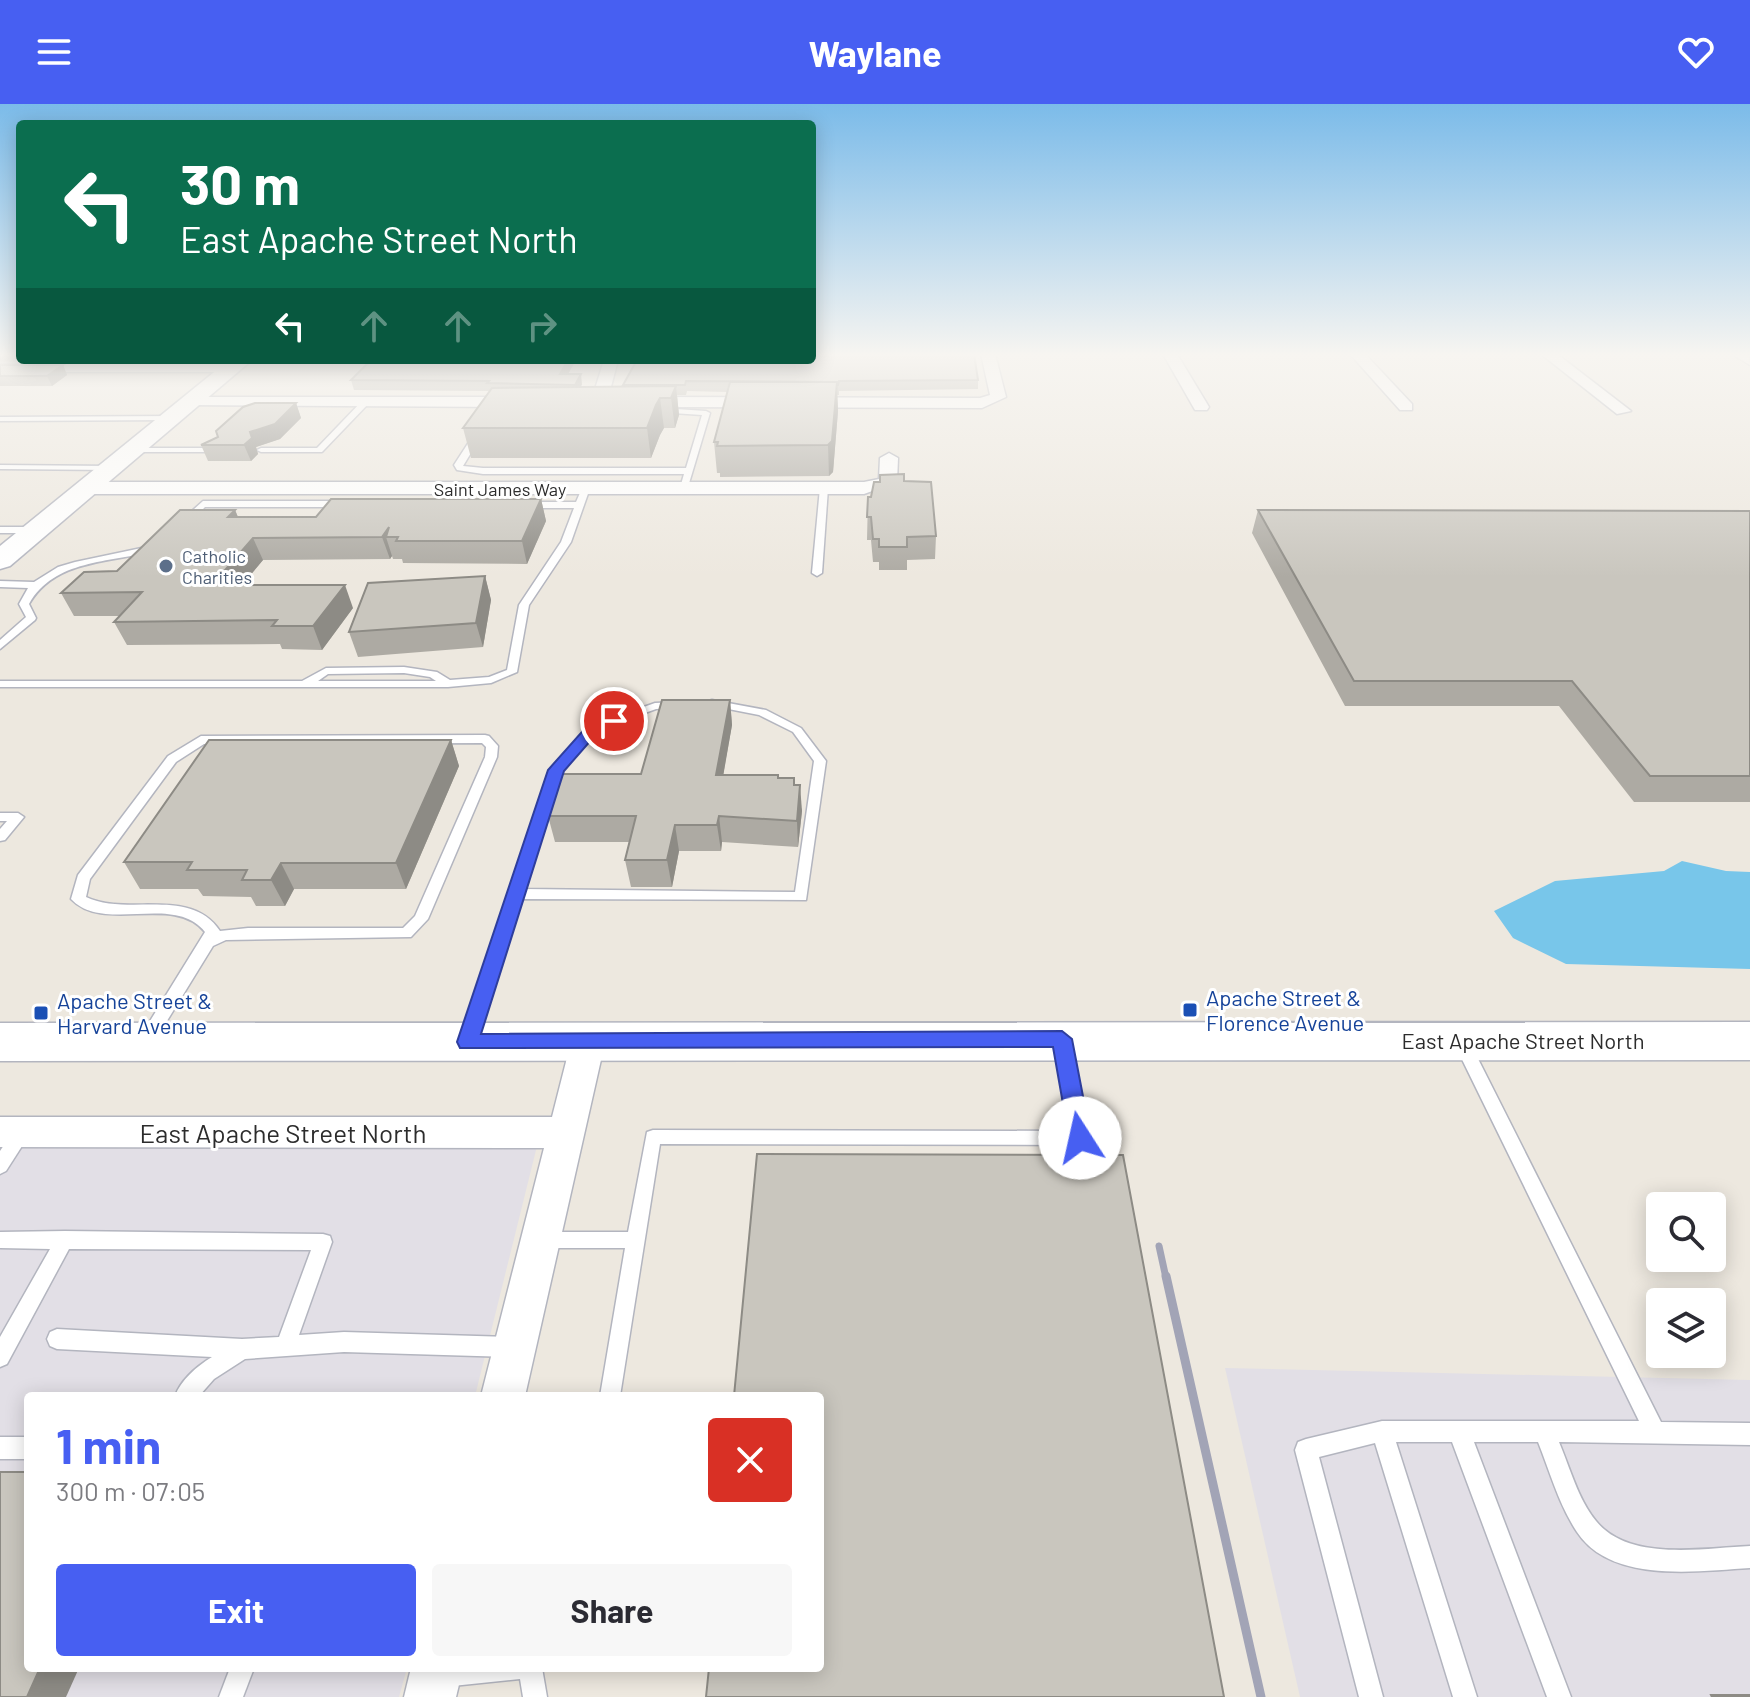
<!DOCTYPE html>
<meta charset="utf-8">
<style>
body{margin:0;font-family:Barlow,sans-serif;background:#f7f7f7;color:#2b2b33;height:100vh;display:flex;flex-direction:column;font-size:30px;white-space:nowrap}
*{box-sizing:border-box;margin:0}
p{font-size:26px;color:#7c7c81}
.icon{flex:none;width:44px;height:44px;fill:none;stroke:currentColor;stroke-width:2;stroke-linecap:round;stroke-linejoin:round}
.map{position:relative;flex:1;overflow:hidden}
.drawer{position:absolute;left:24px;top:1288px;width:800px;height:280px;display:flex;flex-direction:column;background:#fff;border-radius:8px;box-shadow:0 4px 20px #0003}
.drawer>*{flex:none}
.hud{position:absolute;left:16px;top:16px;width:800px;height:244px;border-radius:8px;box-shadow:0 4px 20px #0003;background:#0b6e4f;color:#fff;overflow:hidden}
.buttons{position:absolute;left:1646px;top:1088px;display:grid;gap:16px}
.buttons a{display:grid;place-items:center;width:80px;height:80px;border-radius:8px;background:#fff;box-shadow:0 4px 20px #0003;font-size:40px}
.pin{position:absolute;display:grid;place-items:center;width:68px;height:68px;color:#fff;margin:-34px;border:4px solid #fff;border-radius:50%;box-shadow:0 2px 8px #0007}
.me{position:absolute;width:88px;margin:-44px;rotate:350deg;stroke-linejoin:round;filter:drop-shadow(0 0 6px #0008)}
.turn{display:flex;align-items:center;gap:28px;height:168px;padding:0 32px;font-size:36px}
.turn .icon{width:104px;height:104px;stroke-width:2.5}
.turn b{display:block;font-size:56px;line-height:68px}
.lanes{display:flex;align-items:center;height:76px;padding:0 32px;background:#0003;justify-content:center;gap:40px;direction:ltr}
.lanes .off{opacity:.35}
.round{display:grid;place-items:center;flex:none;width:84px;height:84px;border-radius:8px;background:#f7f7f7}
.head{display:flex;align-items:center;justify-content:space-between;height:136px;padding:0 32px}
h1{font-size:48px;font-weight:700;line-height:60px;color:#475ff2}
.action{display:flex;gap:16px;margin-top:auto;padding:16px 32px}
.action a{flex:1;height:92px;border-radius:8px;background:#475ff2;color:#fff;font-size:32px;font-weight:700;line-height:92px;text-align:center}
.action a+a{background:#f7f7f7;color:#2b2b33}
header{display:flex;justify-content:space-between;align-items:center;height:104px;padding:0 32px;background:#475ff2;color:#fff;font-size:36px;font-weight:700}
.map>svg:first-child{display:block}
</style>
<header><svg class="icon" aria-label="menu" viewBox="0 0 24 24"><path d="M4 6h16M4 12h16M4 18h16"/></svg>Waylane<svg class="icon" aria-label="heart" viewBox="0 0 24 24"><path d="M12 20l-8-8c-3-5 5-10 8-4 3-6 11-1 8 4z"/></svg></header>
<div class="map">
<svg width="1750" height="1593" viewBox="0 0 1750 1593">
<rect width="100%" height="100%" fill="#ede8df"/>
<g fill="#e2dfe6">
<path d="M538,1038l-63,254h-447v272h379l-8,29h-399v-552z"/>
<path d="M1225,1264l525,12v317h-450z"/>
</g>
<path fill="#78c6ea" d="M1682,757l44,10 24,1v97l-184,-5 -53,-26 -19,-27 61,-30 109,-10z"/>
<g fill="none" stroke-linecap="round" stroke-linejoin="round">
<defs>
<g id="service">
<path d="M363,296l7,2 -48,50h-61l-4,-2 4,-2h56z"/>
<path d="M661,304l45,3 4,2 -23,77 -7,-2 4,-14h-201l-26,-4 -3,-5 22,-34h3l4,2 -20,33 20,2h203l16,-53 -44,-3 -1,-2z"/>
<path d="M174,312v4h-3l-171,1v-4z"/>
<path d="M133,344h86l4,2 -4,2h-89l-1,-2z"/>
<path d="M0,361l112,1 4,2 -4,2 -112,-1z"/>
<path d="M824,381l4,3 -6,85 -5,3 -5,-3 8,-85z"/>
<path d="M583,382l7,2 -19,54 -42,63 -12,67 -26,11 -43,4h-448v-6h302l24,-13 78,-1 33,5 13,8 39,-3 18,-7 12,-65 42,-63 13,-34h-47l-4,-3 4,-3h49zM404,569l26,4 6,4h-118l10,-7z"/>
<path d="M203,397h143l4,3 -4,3h-141l-16,16h-6v-4z"/>
<path d="M0,423h35l5,3 -5,3h-35z"/>
<path d="M151,442l5,3 -2,2c-45,12 -99,8 -125,53l7,14 -1,2 -35,29v-9l26,-23 -7,-13 9,-16 -28,-1v-6l34,1 24,-15 17,-5z"/>
<path d="M712,596l54,10 35,18 25,33 -20,139 -285,-1 -44,139 -2,4 -6,2 -6,-2 -2,-4 89,-268 40,-44 65,-23 24,-1 6,3 -6,3 -23,1 -58,21 -36,41 -38,118 271,3 19,-131 -21,-29 -34,-17 -51,-10v-4z"/>
<path d="M485,631l4,1 9,10 -1,11 -69,162 -17,18 -185,3 -13,6 -59,96 -6,2 -6,-2 -2,-4 2,-4 63,-102c-31,-39 -101,2 -134,-33l7,-24 90,-119 33,-20zM482,639l4,4 -1,10 -70,159 -12,12h-155l-28,3c-30,-45 -92,-14 -134,-34l4,-18 86,-117 28,-18z"/>
<path d="M0,709h18l6,4 -19,23 -5,1v-12l7,-8h-7z"/>
<path d="M1063,933l6,2 2,4 18,95 -3,5 -6,2 -420,-1 -40,252h-20l25,-148h-84l-7,-2 -2,-6 2,-6 7,-2h87l19,-100 6,-2 417,1 -15,-88 2,-4z"/>
<path d="M1462,933l6,2 2,4 191,379 89,1v22l-191,-3c11,26 19,57 37,79 33,41 108,27 154,25v22c-53,3 -139,16 -173,-36 -18,-27 -27,-60 -39,-90h-64l97,255h-24l-95,-255h-56l81,255h-24l-78,-254 -56,14 64,240h-24l-64,-247 3,-8 8,-3 76,-18h257l-185,-378 2,-4z"/>
<path d="M22,1021l6,2 3,5 -25,39 -6,3v-23l16,-24z"/>
<path d="M65,1127l258,3 7,2 2,6 -33,93 45,-3 166,5 7,3 3,7 -3,7 -7,3 -166,-5 -99,7 -31,20 -15,17h-24c6,-16 22,-30 37,-39l-155,-8 -7,-3 -3,-7 3,-7 7,-3 185,10 37,-2 32,-87 -242,-1 -62,115 -7,3v-30l50,-88 -50,-1v-16z"/>
<rect x="0" y="1333" width="28" height="22"/>
<path d="M230,1564h24l-11,29h-24z"/>
<path d="M434,1564h108l5,29h-24l-3,-18 -77,8 -9,-3 -3,-9z"/>
</g>
<g id="minor">
<path d="M981,250h14l11,43 -24,11 -345,-1 -8,-5 8,-5 343,1 10,-3z"/>
<path d="M1163,250h14l32,53 -2,3h-12z"/>
<path d="M1350,250h15l47,50v6h-12z"/>
<path d="M1541,250h16l74,57 -14,3z"/>
<path d="M1732,250h17l1,11z"/>
<path d="M604,256h14l-11,42 -8,5 -8,-5z"/>
<path d="M0,260h233l7,4 -7,4h-233z"/>
<path d="M191,293h330l8,5 -8,5 -336,-2 -2,-3z"/>
<path d="M889,349l9,5 -1,24 -33,12h-777l-9,-6 9,-6h777l15,-3 1,-21z"/>
<path d="M588,925l12,4 5,9 -80,354h-44l63,-248 -544,-1v-30h552l19,-75 5,-9z"/>
<path d="M411,1564h52l-7,29h-52z"/>
</g>
<g id="secondary">
<path d="M229,256h23l-242,206 -10,3v-23z"/>
<path d="M1750,918v38l-1750,1v-38z"/>
</g>
</defs>
<use href="#service" stroke="#b3b5bf" stroke-width="3"/>
<use href="#minor" stroke="#b3b5bf" stroke-width="3"/>
<use href="#secondary" stroke="#b3b5bf" stroke-width="3"/>
<use href="#service" fill="#fff" fill-rule="evenodd"/>
<use href="#minor" fill="#fff" fill-rule="evenodd"/>
<use href="#secondary" fill="#fff" fill-rule="evenodd"/>
<path stroke="#a2a4b6" stroke-width="7" d="M1159,1142l7,32"/>
<path stroke="#a2a4b6" stroke-width="9" d="M1166,1172l95,421"/>
</g>
<g fill="#adaaa3">
<path d="M0,250h20v6h70l-90,2z"/>
<path d="M371,256h205l-8,14 14,10 -1,3 42,-1 14,-26 341,20v9l-139,2v4h-2l1,16 -5,61 -4,4 -109,1v-4h-3l-3,-31 14,-50 -41,-1 -1,4h-9l2,20 -4,13h-11l-4,7 -9,23h-180l-8,-30 26,-36v-1l-135,-1 -3,-10z"/>
<path d="M0,261h63l4,10 -15,11h-52z"/>
<path d="M296,299l5,15 -21,21 -24,8 2,7 -7,7h-43l-7,-16z"/>
<path d="M904,377l32,55 -1,23 -28,1v10h-28v-8h-6l-2,-22h-4l1,-43h3l9,-15z"/>
<path d="M541,395l5,22 -19,43 -124,-1 -1,-4h-9l-1,-3 -2,3 -127,1 -21,25 111,23 -31,42 -40,-1 -2,-5 -153,1 -13,-23 6,-6h-46l-13,-23 56,-22 118,-61 3,7h78z"/>
<path d="M1258,406l492,1v291h-116l-75,-96h-214l-93,-173z"/>
<path d="M485,472l6,24 -8,47 -125,10 -9,-25z"/>
<path d="M730,596l2,25 -9,50 71,3 1,7 7,26 -4,36 -76,-5 -1,9h-42l-7,36h-41l-6,-27 5,-18h-75l-7,-26 93,-42z"/>
<path d="M451,636l8,26 -53,123h-112l-9,17h-29l-5,-9 -48,-1 -5,-7h-58l-16,-27z"/>
</g>
<g fill="#8d8b85">
<path d="M568,256h8l-14,24 -2,-10z"/>
<path d="M63,261l4,10 -15,11 -5,-10z"/>
<path d="M581,270l1,10 -5,11 -2,-10z"/>
<path d="M837,278l1,29 -5,61 -4,4 -1,-31z"/>
<path d="M676,282l3,29 -4,13 -4,-30z"/>
<path d="M660,294l4,30 -4,7 -9,23 -4,-30 9,-23z"/>
<path d="M296,299l5,15 -21,21 -24,8 2,7 -7,7 -7,-16 6,-13z"/>
<path d="M541,395l5,22 -19,43 -5,-23z"/>
<path d="M235,406l9,22 -16,-15z"/>
<path d="M389,423l-3,10 6,19 -2,3 -8,-22z"/>
<path d="M253,434l10,22 -40,48 -11,-23z"/>
<path d="M485,472l6,24 -8,47 -7,-24z"/>
<path d="M345,481l8,23 -31,42 -9,-24z"/>
<path d="M730,596l2,25 -13,75 -3,-25z"/>
<path d="M451,636l8,26 -53,123 -10,-26z"/>
<path d="M800,681l2,26 -4,36 -1,-26z"/>
<path d="M719,712l3,26 -1,9 -4,-26z"/>
<path d="M675,721l4,26 -7,36 -5,-27z"/>
<path d="M281,759l13,26 -9,17 -14,-26z"/>
<path d="M40,1564h39l-13,29h-39z"/>
</g>
<g fill="#c9c6be" stroke="#8d8b85" stroke-width="2">
<path d="M812,250h162l4,26 -139,1 -1,4h-1v-3l-151,-1 -1,4h-62l14,-25h175z"/>
<path d="M371,256h197l-8,14h21l-6,11 -88,-2 2,-2 -138,-1z"/>
<path d="M0,261h63l-16,11h-47z"/>
<path d="M730,278h107l-5,59 -4,4 -111,1 1,-4h-4z"/>
<path d="M676,282l-5,12h-11l-4,7 -9,23h-184l29,-40z"/>
<path d="M255,299h41l-21,21 -25,8 2,6 -8,7h-43l17,-8 -2,-6 27,-24z"/>
<path d="M904,370v7l27,1 5,54 -29,1v10h-28v-8h-6l-2,-22h-4l1,-20h3l3,-15h6v-7z"/>
<path d="M331,395h210l-19,42h-126l2,-4h-12l3,-10 -7,10 -129,1 -41,47h133l-32,41h-41l5,-6 -163,2 28,-30 -81,1 23,-21 33,-1 63,-61h55l-7,7h88z"/>
<path d="M1258,406l492,1v265h-100l-78,-95h-218z"/>
<path d="M485,472l-9,47 -127,9 19,-49z"/>
<path d="M662,596h68l-14,75h62v3h16v7h6l-3,36 -78,-5 -2,9h-42l-8,35h-42l11,-44h-88l14,-42h79z"/>
<path d="M209,636h242l-55,123h-115l-10,17h-29l5,-10h-60l5,-8h-68z"/>
<path d="M757,1050l366,1 101,542h-518l3,-29h111v-272h-86z"/>
<path d="M0,1368h28v196h12l-13,29h-27z"/>
<path d="M1711,1591h39v2h-38z"/>
</g>
<linearGradient id="sky" x2="0" y2="1"><stop stop-color="#7bbbe9"/><stop offset="0.53" stop-color="#f7f5f1"/><stop offset="1" stop-color="#f7f5f1" stop-opacity="0"/></linearGradient>
<rect width="1750" height="473" fill="url(#sky)"/>
<path fill="#475ff2" stroke="#2e3e9d" stroke-width="2" d="M614,612l8,5 -23,10 -35,40 -83,263 581,-3 10,8 19,99 -3,7h-16l-3,-7 -16,-91 -593,1 -3,-6 91,-272 40,-45z"/>
<circle fill="#5c6f8a" stroke="#fff" stroke-width="3" cx="166" cy="462" r="8"/>
<g fill="#1a4fb4" stroke="#fff" stroke-width="3">
<rect x="1182" y="898" width="16" height="16" rx="4"/>
<rect x="33" y="901" width="16" height="16" rx="4"/>
</g>
<g text-anchor="middle" dominant-baseline="central" stroke-width="6" stroke-linejoin="round" paint-order="stroke">
<g font-size="18" fill="#2c2c2c" stroke="#fff">
<text x="500" y="385">Saint James Way</text>
</g>
<g font-size="18" fill="#4e5e75" stroke="#fff" text-anchor="start">
<text x="182" y="452">Catholic<tspan x="182" dy="21">Charities</tspan></text>
</g>
<g font-size="22" fill="#164399" stroke="#fff" text-anchor="start">
<text x="1206" y="893">Apache Street &amp;<tspan x="1206" dy="25">Florence Avenue</tspan></text>
<text x="57" y="896">Apache Street &amp;<tspan x="57" dy="25">Harvard Avenue</tspan></text>
</g>
<g font-size="22" fill="#2c2c2c" stroke="#fff">
<text x="1523" y="936">East Apache Street North</text>
</g>
<g font-size="26" fill="#2c2c2c" stroke="#fff">
<text x="283" y="1028">East Apache Street North</text>
</g>
</g>
</svg>
<div class="buttons">
<a><svg class="icon" aria-label="search" viewBox="0 0 24 24"><circle cx="10" cy="10" r="6"/><path d="M15 15l6 6"/></svg></a>
<a><svg class="icon" aria-label="layers" viewBox="0 0 24 24"><path d="M12 4l9 5-9 5-9-5zM3 14l9 5 9-5"/></svg></a>
</div>
<div class="pin" style="left:614px;top:617px;background:#d93025"><svg class="icon" aria-label="arrive" viewBox="0 0 24 24"><path d="M6 21V4h12l-3 4 3 4H6"/></svg></div>
<svg class="me" style="left:1080px;top:1034px" viewBox="-20 -20 40 40"><circle r="19" fill="#fff"/><path d="M0-13L10 11 0 6-10 11z" fill="#475ff2"/></svg>
<div class="hud">
<div class="turn"><svg class="icon" aria-label="left" viewBox="0 0 24 24"><path d="M17 20v-9H6M10 6l-5 5 5 5"/></svg><div><b>30 m</b>East Apache Street North</div></div>
<div class="lanes"><svg class="icon" aria-label="left" viewBox="0 0 24 24"><path d="M17 20v-9H6M10 6l-5 5 5 5"/></svg><svg class="icon off" aria-label="ahead" viewBox="0 0 24 24"><path d="M12 20V5M6 11l6-6 6 6"/></svg><svg class="icon off" aria-label="ahead" viewBox="0 0 24 24"><path d="M12 20V5M6 11l6-6 6 6"/></svg><svg class="icon off" aria-label="right" viewBox="0 0 24 24"><path d="M7 20v-9h11M14 6l5 5-5 5"/></svg></div>
</div>
<section class="drawer">
<div class="head"><div><h1>1 min</h1><p>300 m · 07:05</p></div><a class="round" style="background:#d93025;color:#fff"><svg class="icon" aria-label="close" viewBox="0 0 24 24"><path d="M6 6l12 12M18 6L6 18"/></svg></a></div>
<div class="action"><a>Exit</a><a>Share</a></div>
</section>
</div>
